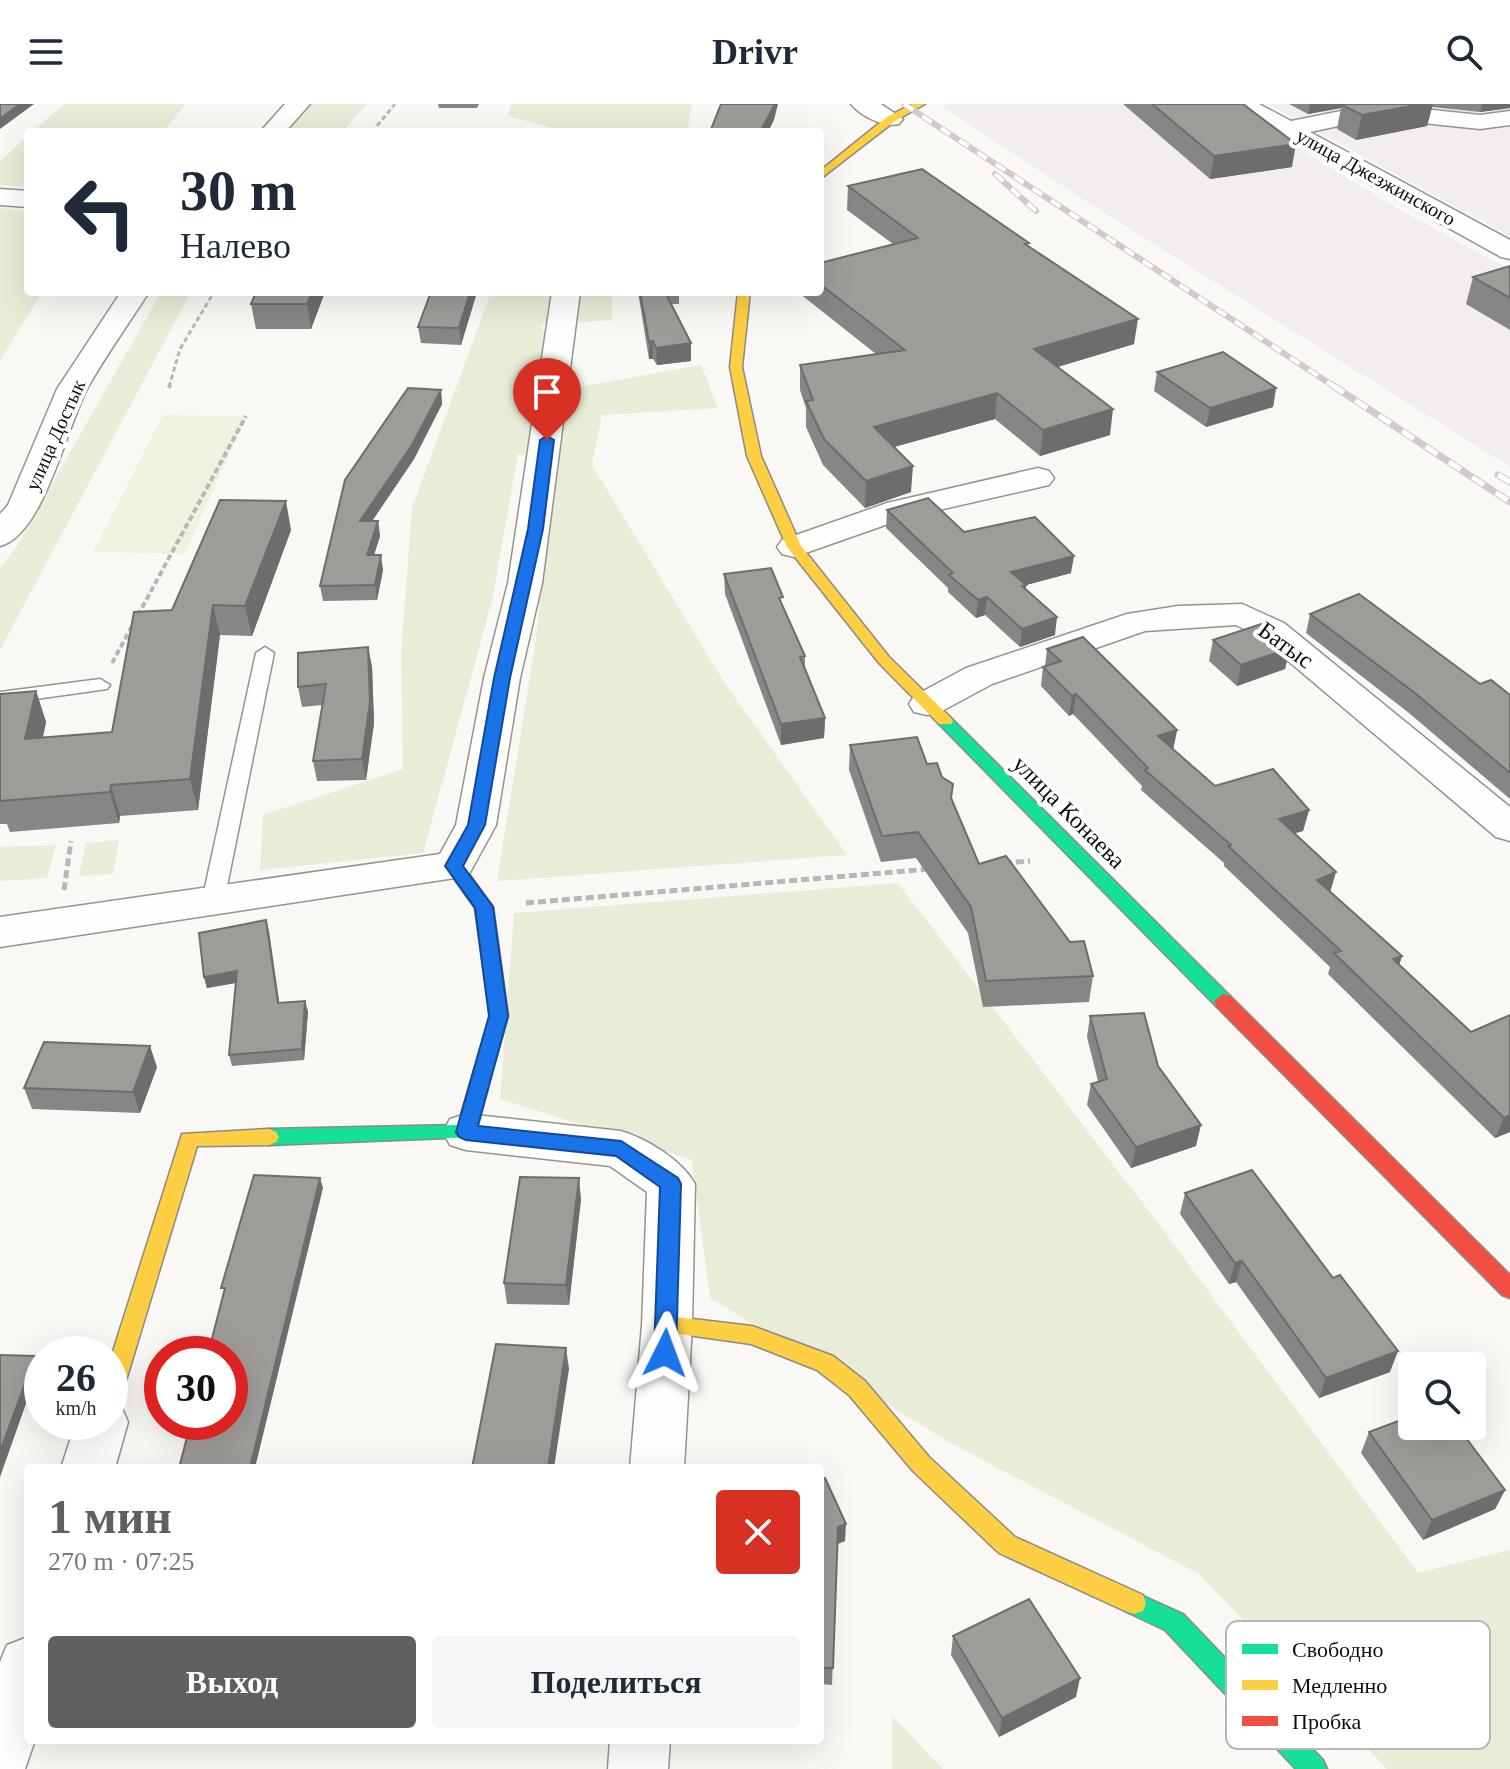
<!DOCTYPE html>
<html lang="ru">
<meta charset="utf-8">
<style>
body{margin:0;font-family:Georgia,serif;background:#f6f6f7;color:#1f2937;height:100vh;display:flex;flex-direction:column;font-size:30px;white-space:nowrap}
*{box-sizing:border-box;margin:0}
p{font-size:26px;color:#747a83}
.icon{flex:none;width:44px;height:44px;fill:none;stroke:currentColor;stroke-width:2;stroke-linecap:round;stroke-linejoin:round}
.map{position:relative;flex:1;overflow:hidden}
.sheet{position:absolute;left:24px;top:1360px;width:800px;height:280px;display:flex;flex-direction:column;background:#fff;border-radius:8px;box-shadow:0 8px 32px #0002}
.sheet>*{flex:none}
.guide{position:absolute;left:24px;top:24px;width:800px;height:168px;border-radius:8px;box-shadow:0 8px 32px #0002;background:#fff;color:#1f2937;overflow:hidden}
.buttons{position:absolute;left:1398px;top:1248px;display:grid;gap:16px}
.buttons a{display:grid;place-items:center;width:88px;height:88px;border-radius:8px;background:#fff;box-shadow:0 8px 32px #0002;font-size:40px}
.speed{position:absolute;left:24px;top:1232px;display:flex;gap:16px;font-size:40px;font-weight:700;text-align:center}
.speed>*{display:grid;place-content:center;width:104px;height:104px;border-radius:50%;background:#fff;box-shadow:0 8px 32px #0002;line-height:1}
.speed small{font-size:20px;font-weight:400}
.speed .limit{border:12px solid #d22;background:#fff;color:#111}
.pin{position:absolute;display:grid;place-items:center;width:68px;height:68px;color:#fff;margin:-82px -34px;border-radius:50% 50% 50% 0;rotate:-45deg;box-shadow:0 0 8px #0007}
.pin .icon{rotate:45deg}
.me{position:absolute;width:88px;margin:-44px;rotate:3deg;stroke-linejoin:round;filter:drop-shadow(0 0 6px #0008)}
.turn{display:flex;align-items:center;gap:28px;height:168px;padding:0 24px;font-size:36px}
.turn .icon{width:104px;height:104px;stroke-width:2.5}
.turn b{display:block;font-size:56px;line-height:68px}
.round{display:grid;place-items:center;flex:none;width:84px;height:84px;border-radius:8px;background:#f6f6f7}
.summary{display:flex;align-items:center;justify-content:space-between;height:136px;padding:0 24px}
h1{font-size:48px;font-weight:700;line-height:60px;color:#61605e}
.action{display:flex;gap:16px;margin-top:auto;padding:16px 24px}
.action a{flex:1;height:92px;border-radius:8px;background:#61605e;color:#fff;font-size:32px;font-weight:700;line-height:92px;text-align:center}
.action a+a{background:#f6f6f7;color:#1f2937}
header{display:flex;justify-content:space-between;align-items:center;height:104px;padding:0 24px;background:#fff;font-size:36px;font-weight:700}
.map>svg:first-child{display:block}
</style>
<header><svg class="icon" aria-label="menu" viewBox="0 0 24 24"><path d="M4 6h16M4 12h16M4 18h16"/></svg>Drivr<svg class="icon" aria-label="search" viewBox="0 0 24 24"><circle cx="10" cy="10" r="6"/><path d="M15 15l6 6"/></svg></header>
<div class="map">
<svg width="1510" height="1665" viewBox="0 0 1510 1665">
<rect width="100%" height="100%" fill="#faf8f4"/>
<g fill="#f1edf0">
<path d="M947,0h279l176,107 108,59v197l-415,-260 -152,-100z"/>
<path d="M1268,0h242v132l-94,-51z"/>
</g>
<g fill="#e7edd6">
<path d="M64,0h122l-23,28h-131z"/>
<path d="M309,0h58l-25,28h-58z"/>
<path d="M511,0h181l-5,28h-119l-61,-16z"/>
<path d="M28,32v51l-28,-2v-24z"/>
<path d="M0,104l28,3v81h14l-42,69z"/>
<path d="M161,188h30l-191,358v-82l17,-22z"/>
<path d="M491,188h121v28l-71,5 21,65 139,-25 17,43 -116,7 -10,50 132,217 123,173 -350,26 39,-242 16,-180 -34,-5 -26,147 -69,252 -163,17 3,-55 140,-46 -2,-116 11,-145z"/>
<path d="M119,736l-6,34 -34,2 7,-33z"/>
<path d="M56,741l-9,33 -47,3v-34z"/>
<path d="M898,779l256,335 264,355 92,-23v219h-123l-188,-195 -243,-128 -246,-148 -18,-138 -192,-61 14,-186z"/>
<path d="M892,1612l51,53h-51z"/>
</g>
<path fill="#f0f2e0" d="M163,311l83,1 -61,138 -92,-2z"/>
<g fill="none" stroke-linecap="round" stroke-linejoin="round">
<defs>
<g id="lane">
<path d="M265,543l9,6 -50,248 -3,5h-16l-3,-5 54,-248z"/>
<path d="M100,575l10,6 -3,4 -107,15v-12z"/>
</g>
<g id="street">
<path d="M285,0h25l-25,28h-25z"/>
<path d="M851,0h30l22,15 -4,5c-15,4 -38,-8 -48,-20z"/>
<path d="M1230,0h29l32,17 85,-17 104,11 30,-4v14l-30,4 -104,-11 -66,14 200,108v19l-9,-2 -267,-148z"/>
<path d="M0,85l28,2v16l-28,-2z"/>
<path d="M121,188h28c-20,31 -42,62 -61,95 -21,38 -44,148 -88,159v-32l8,-9 49,-116z"/>
<path d="M552,188h28l-38,291 -22,95 -24,147 -28,51 -468,71v-30l440,-63 16,-29 28,-147 24,-95z"/>
<path d="M1038,364l11,3 5,7 -5,7 -141,32 -114,40 -12,-3 -5,-7 5,-7 105,-37z"/>
<path d="M1242,500l42,19 226,184v34l-14,-4 -236,-200 -24,-12 -91,6 -153,53 -52,28 -13,3 -13,-3 -5,-8 5,-8 52,-28 161,-54 51,-8z"/>
<path d="M466,1010l155,17c26,8 61,29 74,53l-3,141 -8,143h-54l12,-143 5,-133 -37,-26 -144,-16 -16,-5 -7,-13 7,-13z"/>
<path d="M110,1298l11,4 7,16 -13,46h-54l15,-46h34z"/>
<path d="M28,1533v103h7l-10,29h-25v-107l7,-17z"/>
<path d="M610,1636h60l-2,29h-60z"/>
</g>
<g id="fast">
<path d="M945,612l6,2 279,278 2,5 -2,5h-14l-277,-282 -2,-3 2,-3z"/>
<path d="M454,756l6,2 33,45 15,109 -35,121 -204,8 -7,-3 -3,-5 3,-5 7,-3 189,-4 32,-109 -15,-108 -30,-42z"/>
<path d="M1134,1488l49,22 140,146 4,9h-31l-131,-139 -40,-19 -3,-8 3,-8z"/>
</g>
<g id="slow">
<path d="M912,0h13l-30,17 -75,58v-8l67,-54z"/>
<path d="M738,188h12l-8,75 19,89 40,90 88,111 62,61 2,3 -2,3h-12l-60,-61 -92,-116 -40,-91 -17,-89z"/>
<path d="M269,1025l7,3 3,5 -3,5 -7,3 -72,1 -76,251 -3,7 -8,3v-46l72,-227z"/>
<path d="M667,1212l85,10 81,30 32,25 64,76 86,80 128,58 3,8 -3,8 -9,3 -9,-3 -126,-58 -86,-82 -64,-76 -32,-25 -66,-26 -92,-13 -3,-6 3,-6z"/>
</g>
<path id="jam" d="M1223,890l7,2 280,279v23l-8,-3 -286,-289 -2,-5z"/>
</defs>
<use href="#lane" stroke="#949392" stroke-width="3"/>
<use href="#street" stroke="#949392" stroke-width="3"/>
<use href="#fast" stroke="#8b8a88" stroke-width="3"/>
<use href="#slow" stroke="#8b8a88" stroke-width="3"/>
<use href="#jam" stroke="#8b8a88" stroke-width="3"/>
<g stroke="#b8b7b7" stroke-width="3" stroke-dasharray="5 3" stroke-linecap="butt">
<path d="M372,28l23,-28"/>
<path d="M169,283l11,-38 34,-57"/>
</g>
<g stroke="#b8b7b7" stroke-width="4" stroke-dasharray="6 3" stroke-linecap="butt">
<path d="M169,284l1,-3"/>
<path d="M112,559l134,-247"/>
</g>
<g stroke="#b8b7b7" stroke-width="5" stroke-dasharray="8 4" stroke-linecap="butt">
<path d="M1004,759l26,-2"/>
<path d="M64,786l7,-49"/>
<path d="M526,799l404,-34"/>
</g>
<use href="#lane" fill="#fefefd" fill-rule="evenodd"/>
<use href="#street" fill="#fefefd" fill-rule="evenodd"/>
<use href="#fast" fill="#16e098" fill-rule="evenodd"/>
<use href="#slow" fill="#ffcf43" fill-rule="evenodd"/>
<use href="#jam" fill="#f24e42" fill-rule="evenodd"/>
<defs>
<g id="rail-far1">
<path d="M904,0l431,283"/>
<path d="M995,70l41,37"/>
</g>
<g id="rail">
<path d="M1332,281l178,117"/>
<path d="M1498,371l12,7"/>
</g>
</defs>
<use href="#rail-far1" stroke="#d5c8ca" stroke-width="6"/>
<use href="#rail" stroke="#d5c8ca" stroke-width="7"/>
<use href="#rail-far1" stroke="#fff" stroke-width="4" stroke-dasharray="11" stroke-linecap="butt"/>
<use href="#rail" stroke="#fff" stroke-width="5" stroke-dasharray="14" stroke-linecap="butt"/>
</g>
<g fill="#888684">
<path d="M438,0h41l-2,4h-38z"/>
<path d="M1123,0h120l49,63 -82,12z"/>
<path d="M1289,0h221v5v-1l-30,4 -48,-5 -5,19 -71,14 -19,-11 4,-21 -33,6z"/>
<path d="M848,82l180,60 106,98 -77,23 53,68 -70,21 -45,-37 -101,28 17,45 -46,16 -42,-43 -17,-38v-19l-6,-18v-25l76,-11 -77,-61 21,-1v-29l73,-19 -46,-34z"/>
<path d="M1510,162v64l-44,-26 7,-27z"/>
<path d="M325,188l-14,37h-55l-5,-25z"/>
<path d="M431,188h46l-16,53 -40,-2 -3,-16z"/>
<path d="M638,188h41v12h-8l20,39v18l-34,4 -4,-6h-4z"/>
<path d="M1157,268l119,16 -3,19 -67,20 -52,-36z"/>
<path d="M441,286l1,14 -28,55 -42,62h6l2,15 -6,19 9,15 -6,30 -54,1 -3,-15z"/>
<path d="M887,406l77,22 107,41 -45,12v5l29,45 -35,12 -35,-32 -9,3 -28,-26v-4l-62,-60z"/>
<path d="M291,426l-39,106 -32,-1 -22,175 -78,6 -1,7 -109,9 -3,-8h-7v-130l36,-3 10,31 -3,15 69,-5 60,-122z"/>
<path d="M724,470l59,33 22,49v11l20,51 -1,20 -43,7 -56,-151z"/>
<path d="M1310,510l200,81v104l-101,-86 -103,-80z"/>
<path d="M1213,536l77,8 -5,21 -48,17 -28,-25z"/>
<path d="M368,543l4,20 2,56 -8,57 -49,1 -4,-20 9,-56 -20,2 -4,-20z"/>
<path d="M1047,545l130,81 -4,20 42,36 94,24 -6,21 -9,2 37,59 68,73 72,67 39,-17v117l-15,6 -167,-164 2,-7 -106,-101v-3l-83,-73 1,-4 -69,-72 -4,2 -28,-30 2,-19 2,-1z"/>
<path d="M850,641l77,19 25,35 27,65 114,112 -4,26 -106,5 -15,-74 -52,-75 -35,4 -32,-92z"/>
<path d="M266,816l13,83 26,-2 3,11 -4,48 -72,6 -3,-11 7,-72 -29,5 -3,-11z"/>
<path d="M1090,912l68,50 38,80 -65,22 -44,-63 4,-21 7,-3 -11,-44z"/>
<path d="M157,963l-17,46 -108,-4 -8,-21z"/>
<path d="M1185,1089l205,179 -71,26 -83,-116 -7,2 -49,-70z"/>
<path d="M581,1095l-12,106 -62,-1 -3,-21z"/>
<path d="M1369,1328l136,58 -10,19 -72,31 -62,-87z"/>
<path d="M820,1376l25,61 -8,3 -5,141 -12,-1z"/>
<path d="M953,1532l123,61 -77,40 -48,-82z"/>
</g>
<g fill="#6f6d6b">
<path d="M20,0h14l-34,25v-10z"/>
<path d="M775,0h3l-4,16 -6,12h-8z"/>
<path d="M1310,0h51l-19,1 -1,3 -33,6z"/>
<path d="M1422,0h11l-6,22 -71,14 6,-25z"/>
<path d="M1482,0h28v4l-30,4z"/>
<path d="M1296,40l-4,23 -82,12 4,-23z"/>
<path d="M312,188h13l-14,37 -4,-25z"/>
<path d="M470,188h7l-16,53 -2,-17z"/>
<path d="M1138,215l-4,25 -103,31 3,-26z"/>
<path d="M653,237v18h-4v-17z"/>
<path d="M691,239v18l-34,4 -1,-17z"/>
<path d="M1276,284l-3,19 -67,20 4,-19z"/>
<path d="M441,286l1,14 -28,55 -52,77 -2,-15z"/>
<path d="M997,289l-2,26 -123,34 2,-26z"/>
<path d="M1113,305l-3,26 -70,21 3,-26z"/>
<path d="M913,362l-2,26 -46,16 1,-27z"/>
<path d="M286,397l5,29 -39,106 -7,-30z"/>
<path d="M378,417l2,15 -11,34 -2,-15z"/>
<path d="M381,451l2,15 -6,30 -2,-15z"/>
<path d="M1074,452l-3,17 -45,12 -2,18 -13,-31z"/>
<path d="M987,493l-2,18 -9,3 2,-18z"/>
<path d="M213,501l7,30 -22,175 -8,-31z"/>
<path d="M1057,513l-2,18 -35,12 2,-18z"/>
<path d="M368,543l4,20 2,56 -8,57 -4,-21z"/>
<path d="M1290,544l-5,21 -48,17 4,-21z"/>
<path d="M36,587l10,31 -10,47 -11,-30z"/>
<path d="M1076,590l-3,20 -4,2 3,-20z"/>
<path d="M825,614l-1,20 -43,7v-21z"/>
<path d="M1177,626l-4,20 -15,-14z"/>
<path d="M111,681l9,31 -1,7 -9,-31z"/>
<path d="M1309,706l-6,21 -29,8 5,-20z"/>
<path d="M1336,768l-6,21 -13,-13z"/>
<path d="M266,816l3,11 12,83 -3,-11z"/>
<path d="M1402,852l-6,20 -3,-17z"/>
<path d="M237,867l3,11 -33,6 -3,-11z"/>
<path d="M305,897l3,11 -4,48 -2,-11z"/>
<path d="M150,942l7,21 -17,46 -7,-21z"/>
<path d="M1510,1011v17l-15,6 9,-20z"/>
<path d="M1201,1021l-5,21 -65,22 5,-21z"/>
<path d="M320,1074l3,10 -68,280h-5z"/>
<path d="M579,1074l2,21 -12,106 -3,-20z"/>
<path d="M1242,1157l-6,21 -7,2 6,-21z"/>
<path d="M566,1244l3,21 -15,99h-6z"/>
<path d="M1398,1247l-8,21 -71,26 7,-20z"/>
<path d="M35,1252l4,11 -39,110v-25z"/>
<path d="M1505,1386l-10,19 -72,31 9,-20z"/>
<path d="M846,1420l-1,17 -8,3 1,-17z"/>
<path d="M1080,1574l-4,19 -77,40 3,-19z"/>
</g>
<g fill="#9e9c99" stroke="#6f6d6b" stroke-width="2">
<path d="M0,0h20l-20,15z"/>
<path d="M721,0h54l-15,28h-50z"/>
<path d="M1152,0h91l53,40 -82,12z"/>
<path d="M1345,0h77l-60,11 -20,-10z"/>
<path d="M922,65l107,74 -4,1 113,75 -104,30 79,60 -70,21 -46,-37 -123,34 39,39 -47,15 -42,-42 -18,-38 7,-1 -13,-35 105,-15 -85,-66v-21l98,-25 -70,-52z"/>
<path d="M1510,162v32l-37,-21z"/>
<path d="M256,188h56l-5,12h-56z"/>
<path d="M431,188h39l-11,36 -41,-1z"/>
<path d="M640,188h25l26,51 -35,5 -3,-7 -4,1z"/>
<path d="M1223,248l53,36 -66,20 -53,-36z"/>
<path d="M408,284l33,2 -29,55 -52,76h18l-11,34h14l-6,30 -55,1 25,-106z"/>
<path d="M928,394l36,34 71,-15 39,39 -63,16 15,13 -4,1 35,31 -35,12 -35,-32 -9,3 -29,-25 4,-2 -66,-63z"/>
<path d="M220,396l66,1 -41,105 -32,-1 -23,174 -79,6 -1,7 -110,9v-107l36,-3 -11,48 87,-7 22,-120 38,-2z"/>
<path d="M771,464l12,29 -4,1 26,58 -5,1 25,61 -44,6 -57,-150z"/>
<path d="M1359,490l121,90 11,-4 19,15v78l-95,-80 -105,-79z"/>
<path d="M1261,520l29,24 -49,17 -28,-25z"/>
<path d="M1083,533l94,93 -19,6 57,50 58,-17 36,41 -30,9 57,53 -19,8 85,76 -9,3 78,73 39,-17v100l-6,3 -170,-165 7,-2 -113,-105 3,-1 -86,-75 3,-2 -72,-74 -4,2 -29,-29 18,-6 -14,-12z"/>
<path d="M368,543l2,55 -8,57 -49,2 13,-77 -28,3v-34z"/>
<path d="M917,633l10,27 10,-1 5,14 11,7 -2,14 28,66 27,-8 64,86 14,-1 9,35 -107,5 -15,-74 -53,-75 -36,4 -32,-91z"/>
<path d="M266,816l12,83 27,-2 -3,48 -73,6 8,-84 -33,6 -5,-44z"/>
<path d="M1144,909l14,53 43,59 -65,22 -45,-63 16,-5 -17,-63z"/>
<path d="M44,938l106,4 -17,46 -109,-4z"/>
<path d="M1252,1066l81,108 7,-3 58,76 -72,27 -84,-117 -7,2 -50,-70z"/>
<path d="M254,1071l66,3 -70,290h-71l12,-46h39v-68h-22l17,-66h-4z"/>
<path d="M520,1073l59,1 -13,107 -62,-2z"/>
<path d="M496,1240l70,4 -18,120h-76z"/>
<path d="M0,1251l35,1 -35,96z"/>
<path d="M1412,1312v10h45l48,64 -73,30 -63,-88z"/>
<path d="M825,1374l21,46 -8,3 -5,141h-13v-188z"/>
<path d="M1029,1495l51,79 -78,40 -49,-82z"/>
</g>
<path fill="#1a73e8" stroke="#114b97" stroke-width="2" d="M547,332l7,4 -11,89 -33,149 -25,147 -22,41 30,41 15,109 -30,110 143,15 57,37 3,6 -5,169 -3,7 -8,3 -8,-3 -3,-7 6,-166 -44,-31 -150,-16 -7,-3 -3,-5 33,-116 -14,-108 -30,-42 23,-41 26,-147 34,-149 12,-89z"/>
<g text-anchor="middle" dominant-baseline="central" stroke-width="8" stroke-linejoin="round" paint-order="stroke">
<g font-size="20" fill="#0e0e0e" stroke="#fff">
<text transform="translate(1376 73) rotate(29)">улица Джезжинского</text>
<text transform="translate(55 331) rotate(-66)">улица Достык</text>
</g>
<g font-size="24" fill="#0e0e0e" stroke="#fff">
<text transform="translate(1286 541) rotate(36)">Батыс</text>
<text transform="translate(1069 708) rotate(45)">улица Конаева</text>
</g>
</g>
<rect x="1226" y="1517" width="264" height="128" rx="12" fill="#fff" stroke="#b7b7b7" stroke-width="2"/>
<rect x="1242" y="1540" width="36" height="10" fill="#16e098"/>
<rect x="1242" y="1576" width="36" height="10" fill="#ffcf43"/>
<rect x="1242" y="1612" width="36" height="10" fill="#f24e42"/>
<g font-size="22" fill="#0e0e0e">
<text x="1292" y="1553">Свободно</text>
<text x="1292" y="1589">Медленно</text>
<text x="1292" y="1625">Пробка</text>
</g>
</svg>
<div class="buttons">
<a><svg class="icon" aria-label="search" viewBox="0 0 24 24"><circle cx="10" cy="10" r="6"/><path d="M15 15l6 6"/></svg></a>
</div>
<div class="speed"><div>26<small>km/h</small></div><div class="limit">30</div></div>
<div class="pin" style="left:547px;top:336px;background:#d93025"><svg class="icon" aria-label="arrive" viewBox="0 0 24 24"><path d="M6 21V4h12l-3 4 3 4H6"/></svg></div>
<svg class="me" style="left:665px;top:1249px" viewBox="-20 -20 40 40"><path d="M0-17L14 15 0 8-14 15z" fill="#1a73e8" stroke="#fff" stroke-width="4"/></svg>
<div class="guide">
<div class="turn"><svg class="icon" aria-label="left" viewBox="0 0 24 24"><path d="M17 20v-9H6M10 6l-5 5 5 5"/></svg><div><b>30 m</b>Налево</div></div>
</div>
<section class="sheet">
<div class="summary"><div><h1>1 мин</h1><p>270 m · 07:25</p></div><a class="round" style="background:#d93025;color:#fff"><svg class="icon" aria-label="close" viewBox="0 0 24 24"><path d="M6 6l12 12M18 6L6 18"/></svg></a></div>
<div class="action"><a>Выход</a><a>Поделиться</a></div>
</section>
</div>
